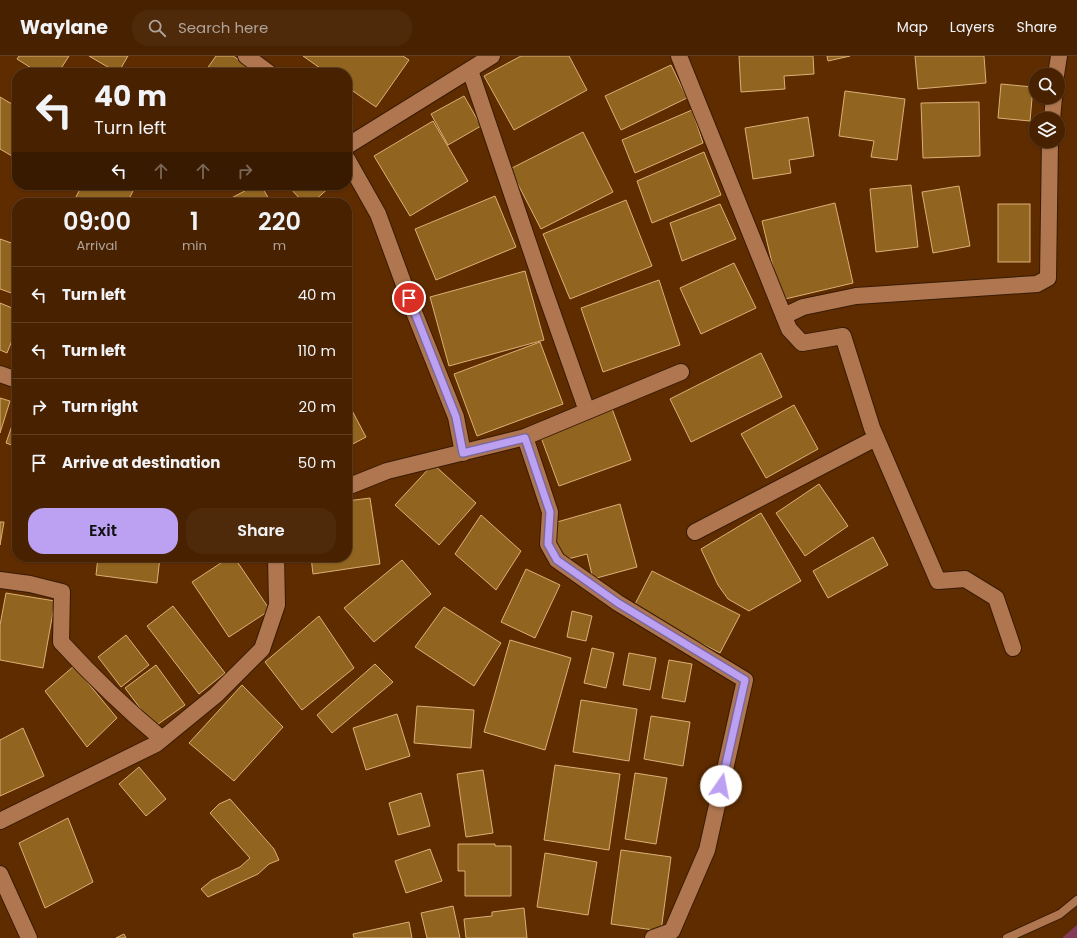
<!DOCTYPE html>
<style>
body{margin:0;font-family:Poppins,sans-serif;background:#4e290a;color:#f1f3f6;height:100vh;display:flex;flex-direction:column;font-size:15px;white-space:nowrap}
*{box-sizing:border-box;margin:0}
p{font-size:13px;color:#b0a399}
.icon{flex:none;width:22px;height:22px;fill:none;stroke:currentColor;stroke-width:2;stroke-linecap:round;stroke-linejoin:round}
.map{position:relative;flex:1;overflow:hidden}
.side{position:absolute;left:12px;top:142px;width:340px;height:364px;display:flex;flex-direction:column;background:#472100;border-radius:16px;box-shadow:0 1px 3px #0004,0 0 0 1px #5f3e22}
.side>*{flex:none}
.banner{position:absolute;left:12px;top:12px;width:340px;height:122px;border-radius:16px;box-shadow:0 1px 3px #0004,0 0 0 1px #5f3e22;background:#472100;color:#f1f3f6;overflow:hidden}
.tools{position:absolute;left:1029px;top:12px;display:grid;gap:8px}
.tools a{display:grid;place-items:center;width:36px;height:36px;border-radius:50%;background:#472100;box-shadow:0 1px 3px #0004,0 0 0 1px #5f3e22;font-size:20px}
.pin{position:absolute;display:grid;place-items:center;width:34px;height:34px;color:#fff;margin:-17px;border:2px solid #fff;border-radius:50%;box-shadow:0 1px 4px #0007}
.me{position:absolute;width:44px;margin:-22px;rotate:12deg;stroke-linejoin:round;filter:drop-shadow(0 0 3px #0008)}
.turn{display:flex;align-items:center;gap:14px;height:84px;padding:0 16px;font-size:18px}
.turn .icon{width:52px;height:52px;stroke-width:2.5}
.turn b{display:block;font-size:28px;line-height:34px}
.lanes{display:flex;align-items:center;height:38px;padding:0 16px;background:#0003;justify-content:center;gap:20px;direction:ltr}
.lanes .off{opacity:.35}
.eta{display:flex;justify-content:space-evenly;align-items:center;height:68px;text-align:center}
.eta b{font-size:24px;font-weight:600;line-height:28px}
.button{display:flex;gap:8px;margin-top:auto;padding:8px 16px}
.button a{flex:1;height:46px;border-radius:16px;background:#bca0f2;color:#111;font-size:16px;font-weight:600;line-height:46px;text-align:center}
.button a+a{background:#4e290a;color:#f1f3f6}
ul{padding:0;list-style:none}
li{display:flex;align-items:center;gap:12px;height:56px;padding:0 16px;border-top:1px solid #5f3e22}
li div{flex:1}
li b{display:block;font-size:15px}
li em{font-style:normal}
header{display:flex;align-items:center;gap:24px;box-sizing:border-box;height:56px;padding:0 20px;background:#472100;border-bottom:1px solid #5f3e22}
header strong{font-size:19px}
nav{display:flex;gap:22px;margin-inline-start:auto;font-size:14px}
.search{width:280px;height:36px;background:#4e290a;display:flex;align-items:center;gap:10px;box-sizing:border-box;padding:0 14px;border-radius:16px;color:#b0a399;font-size:15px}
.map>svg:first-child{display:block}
</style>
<header>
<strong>Waylane</strong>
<div class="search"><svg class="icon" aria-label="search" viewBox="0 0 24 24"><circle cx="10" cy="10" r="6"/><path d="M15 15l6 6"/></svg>Search here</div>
<nav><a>Map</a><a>Layers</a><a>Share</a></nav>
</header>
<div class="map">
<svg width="1077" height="882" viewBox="0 0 1077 882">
<rect width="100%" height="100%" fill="#5f2c00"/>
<path fill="#843b5b" d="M1077,869v13h-14v-1z"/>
<g fill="#91651f" stroke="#dbb076">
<path d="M19,0h50l-11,17h-19l-22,-14z"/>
<path d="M89,0h39l-10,17z"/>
<path d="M216,0h17l21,14 -2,3h-48z"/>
<path d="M303,0h100l6,4 -33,47 -29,-20v-14h-20z"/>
<path d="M521,0h48l18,34 -73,40 -30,-54z"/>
<path d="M739,0h74l1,18 -30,2 1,13 -44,3z"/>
<path d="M827,0h23l-22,5z"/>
<path d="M915,0h69l2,27 -68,6z"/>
<path d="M671,9l16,33 -66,32 -16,-34z"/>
<path d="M1001,28l32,3 -3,34 -32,-3z"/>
<path d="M845,35l60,8 -8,61 -26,-3 3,-16 -35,-5z"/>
<path d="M464,40l17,30 -33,19 -17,-31z"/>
<path d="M0,41l17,10v40l-5,9 -12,-7z"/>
<path d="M979,46l1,54 -57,2 -2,-55z"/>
<path d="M692,54l11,33 -68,30 -13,-33z"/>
<path d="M808,61l6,39 -25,4 2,13 -38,6 -8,-51z"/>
<path d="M433,65l35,60 -58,35 -36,-60z"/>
<path d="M583,76l30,60 -72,37 -31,-60z"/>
<path d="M704,96l17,43 -69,28 -15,-42z"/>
<path d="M82,129h54l-9,18h-49l-4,-2z"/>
<path d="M256,129h5l10,18h-49z"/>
<path d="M287,129h45l-20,18h-8z"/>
<path d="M911,129l7,62 -42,5 -6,-63z"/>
<path d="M959,130l11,60 -37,7 -11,-61z"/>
<path d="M495,140l21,51 -80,33 -21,-51z"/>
<path d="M626,144l26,66 -82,33 -27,-65z"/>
<path d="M215,145v2h-20z"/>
<path d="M835,147l18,80 -72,17 -19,-79z"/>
<path d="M720,148l16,35 -54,22 -12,-38z"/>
<rect x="998" y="148" width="32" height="58"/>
<path d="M0,183l17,6v50l-17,-6z"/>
<path d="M734,207l22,45 -55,26 -21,-46z"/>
<path d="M525,215l19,69 -95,26 -19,-69z"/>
<path d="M659,224l21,65 -77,27 -22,-64z"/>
<path d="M0,247l17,7v18l-10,25 -7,-3z"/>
<path d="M540,286l23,62 -86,32 -23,-62z"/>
<path d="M761,297l21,44 -91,45 -21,-43z"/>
<path d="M0,342l10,3 -10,32z"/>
<path d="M347,345l19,36 -19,10z"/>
<path d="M794,349l24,44 -52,29 -25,-44z"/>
<path d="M611,350l20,54 -72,26 -20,-54z"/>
<path d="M17,355v36l-11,-4z"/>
<path d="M433,408l43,39 -37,42 -44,-40z"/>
<path d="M819,428l29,42 -43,30 -29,-43z"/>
<path d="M370,442l10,66 -67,10 -2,-17h36v-56z"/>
<path d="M620,448l17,63 -44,12 -6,-25 -27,7 -10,-37z"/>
<path d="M761,457l40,68 -52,30 -21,-12 -10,-14 -17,-36z"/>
<path d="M481,459l40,36 -25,39 -41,-36z"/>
<path d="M0,466h4l-4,23z"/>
<path d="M873,481l15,28 -60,33 -15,-27z"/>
<path d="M98,501h62l-3,26 -61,-8z"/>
<path d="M230,501h4l36,53 -41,27 -37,-55z"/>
<path d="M402,504l29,34 -57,48 -30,-34z"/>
<path d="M526,513l34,16 -25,53 -34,-16z"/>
<path d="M652,515l88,44 -20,38 -87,-45z"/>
<path d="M6,537l49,8 -12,67 -43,-8v-35z"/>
<path d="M173,550l52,67 -26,21 -52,-68z"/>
<path d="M444,551l57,36 -27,43 -59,-39z"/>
<path d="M572,555l20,5 -6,25 -19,-4z"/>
<path d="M319,560l35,52 -52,42 -37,-48z"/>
<path d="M126,579l23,30 -28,22 -23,-30z"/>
<path d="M510,584l61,18 -26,92 -61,-18z"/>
<path d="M592,592l22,5 -8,35 -22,-5z"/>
<path d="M629,597l27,5 -6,32 -27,-5z"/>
<path d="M669,604l23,4 -7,38 -23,-4z"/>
<path d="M375,608l18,18 -61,51 -15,-18z"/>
<path d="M156,609l29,40 -31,22 -29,-39z"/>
<path d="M74,610l43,52 -30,29 -42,-56z"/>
<path d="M242,629l41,42 -49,54 -45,-38z"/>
<path d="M581,644l56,9 -8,52 -56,-9z"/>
<path d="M417,650l57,4 -3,38 -57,-5z"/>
<path d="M397,658l13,42 -44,14 -13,-42z"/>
<path d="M651,660l39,6 -7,44 -39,-7z"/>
<path d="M23,672l21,48 -44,20v-56z"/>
<path d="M555,709l65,9 -11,76 -65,-10z"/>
<path d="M139,711l27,32 -20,17 -27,-32z"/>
<path d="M483,714l10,63 -27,4 -9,-63z"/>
<path d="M635,717l32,5 -11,66 -31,-5z"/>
<path d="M421,737l9,33 -32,9 -9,-32z"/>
<path d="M230,743l44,50 5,11 -10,4 -11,10 -50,23 -7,-8 11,-9 28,-13 10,-9 -40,-45 9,-9z"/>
<path d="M68,762l25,64 -48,26 -26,-65z"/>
<path d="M458,788h37v2h16v50h-46v-25h-7z"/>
<path d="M430,793l12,32 -36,12 -11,-32z"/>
<path d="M621,794l50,7 -10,74 -50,-7z"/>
<path d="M545,797l52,9 -9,53 -51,-8z"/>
<path d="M453,850l7,32h-33l-6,-25z"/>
<path d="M524,852l3,30h-61l-2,-19 28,-3v-4z"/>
<path d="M409,866l3,16h-58l-1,-4z"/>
<path d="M124,878l2,4h-10z"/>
</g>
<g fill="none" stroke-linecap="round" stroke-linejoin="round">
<defs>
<path id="lane" d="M1007,882l53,-24 17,-14"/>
<g id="street">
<path d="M246,0l23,17"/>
<path d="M679,0l110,273 13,14 41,-7 29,92 66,153 27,-2 31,19 17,50"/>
<path d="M470,14l74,219 43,122"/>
<path d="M1056,19l3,-19"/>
<path d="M1052,63l2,-22"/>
<path d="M347,90l145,-90"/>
<path d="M347,103l31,55 36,98 42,105 7,36"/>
<path d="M784,260l19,-9 53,-11 181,-12 11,-6 2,-137"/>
<path d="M0,318l17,6"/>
<path d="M525,381l25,75 -2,32 9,16 61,43 127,77 -38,170 -35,81 -19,7"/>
<path d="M347,431l40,-16 138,-34 156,-65"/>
<path d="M695,476l181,-94"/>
<path d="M0,524l30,4 32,8 -1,50c32,35 65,67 101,97"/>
<path d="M0,765l156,-77 60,-49 46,-46 15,-44 -1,-48"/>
<path d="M0,818l29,64"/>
</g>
</defs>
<use href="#lane" stroke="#371b06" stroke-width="10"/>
<use href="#street" stroke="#371b06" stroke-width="18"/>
<use href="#lane" stroke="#b0764f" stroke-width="8"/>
<use href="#street" stroke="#b0764f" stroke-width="16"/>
</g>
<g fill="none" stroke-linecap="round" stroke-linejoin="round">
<defs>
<path id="route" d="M409,242l47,119 7,36 62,-15 25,74 -2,32 9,16 61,43 127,77 -24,106"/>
</defs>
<use href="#route" stroke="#7a689d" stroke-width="10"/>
<use href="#route" stroke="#bca0f2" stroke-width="7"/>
</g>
</svg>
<div class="tools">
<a><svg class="icon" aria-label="search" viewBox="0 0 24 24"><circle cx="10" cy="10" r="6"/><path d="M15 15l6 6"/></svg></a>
<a><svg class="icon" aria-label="layers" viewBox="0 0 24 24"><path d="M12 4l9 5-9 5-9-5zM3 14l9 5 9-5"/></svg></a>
</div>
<div class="pin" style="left:409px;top:242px;background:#d93025"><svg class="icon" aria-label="arrive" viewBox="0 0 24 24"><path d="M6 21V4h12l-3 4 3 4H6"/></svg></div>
<svg class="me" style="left:721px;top:730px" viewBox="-20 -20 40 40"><circle r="19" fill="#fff"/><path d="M0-13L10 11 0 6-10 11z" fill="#bca0f2"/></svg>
<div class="banner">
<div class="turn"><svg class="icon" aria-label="left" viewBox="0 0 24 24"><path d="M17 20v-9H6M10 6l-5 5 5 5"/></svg><div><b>40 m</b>Turn left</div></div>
<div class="lanes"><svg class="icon" aria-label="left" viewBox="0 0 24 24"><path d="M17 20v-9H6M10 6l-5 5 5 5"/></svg><svg class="icon off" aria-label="ahead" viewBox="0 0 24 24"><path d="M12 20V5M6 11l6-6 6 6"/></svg><svg class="icon off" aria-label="ahead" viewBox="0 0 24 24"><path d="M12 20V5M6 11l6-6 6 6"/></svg><svg class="icon off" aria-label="right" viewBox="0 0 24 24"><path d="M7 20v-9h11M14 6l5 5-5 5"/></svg></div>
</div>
<section class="side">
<div class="eta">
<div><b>09:00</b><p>Arrival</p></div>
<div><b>1</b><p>min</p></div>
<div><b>220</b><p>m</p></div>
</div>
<ul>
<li><svg class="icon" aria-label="left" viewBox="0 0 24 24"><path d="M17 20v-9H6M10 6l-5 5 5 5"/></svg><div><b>Turn left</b></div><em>40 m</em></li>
<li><svg class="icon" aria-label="left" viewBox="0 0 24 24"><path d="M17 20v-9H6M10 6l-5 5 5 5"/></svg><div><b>Turn left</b></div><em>110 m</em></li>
<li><svg class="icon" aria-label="right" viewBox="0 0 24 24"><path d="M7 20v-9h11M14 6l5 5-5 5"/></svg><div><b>Turn right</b></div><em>20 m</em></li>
<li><svg class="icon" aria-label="arrive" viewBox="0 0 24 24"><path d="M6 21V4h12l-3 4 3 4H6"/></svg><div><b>Arrive at destination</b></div><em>50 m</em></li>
</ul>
<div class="button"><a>Exit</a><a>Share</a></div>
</section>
</div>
